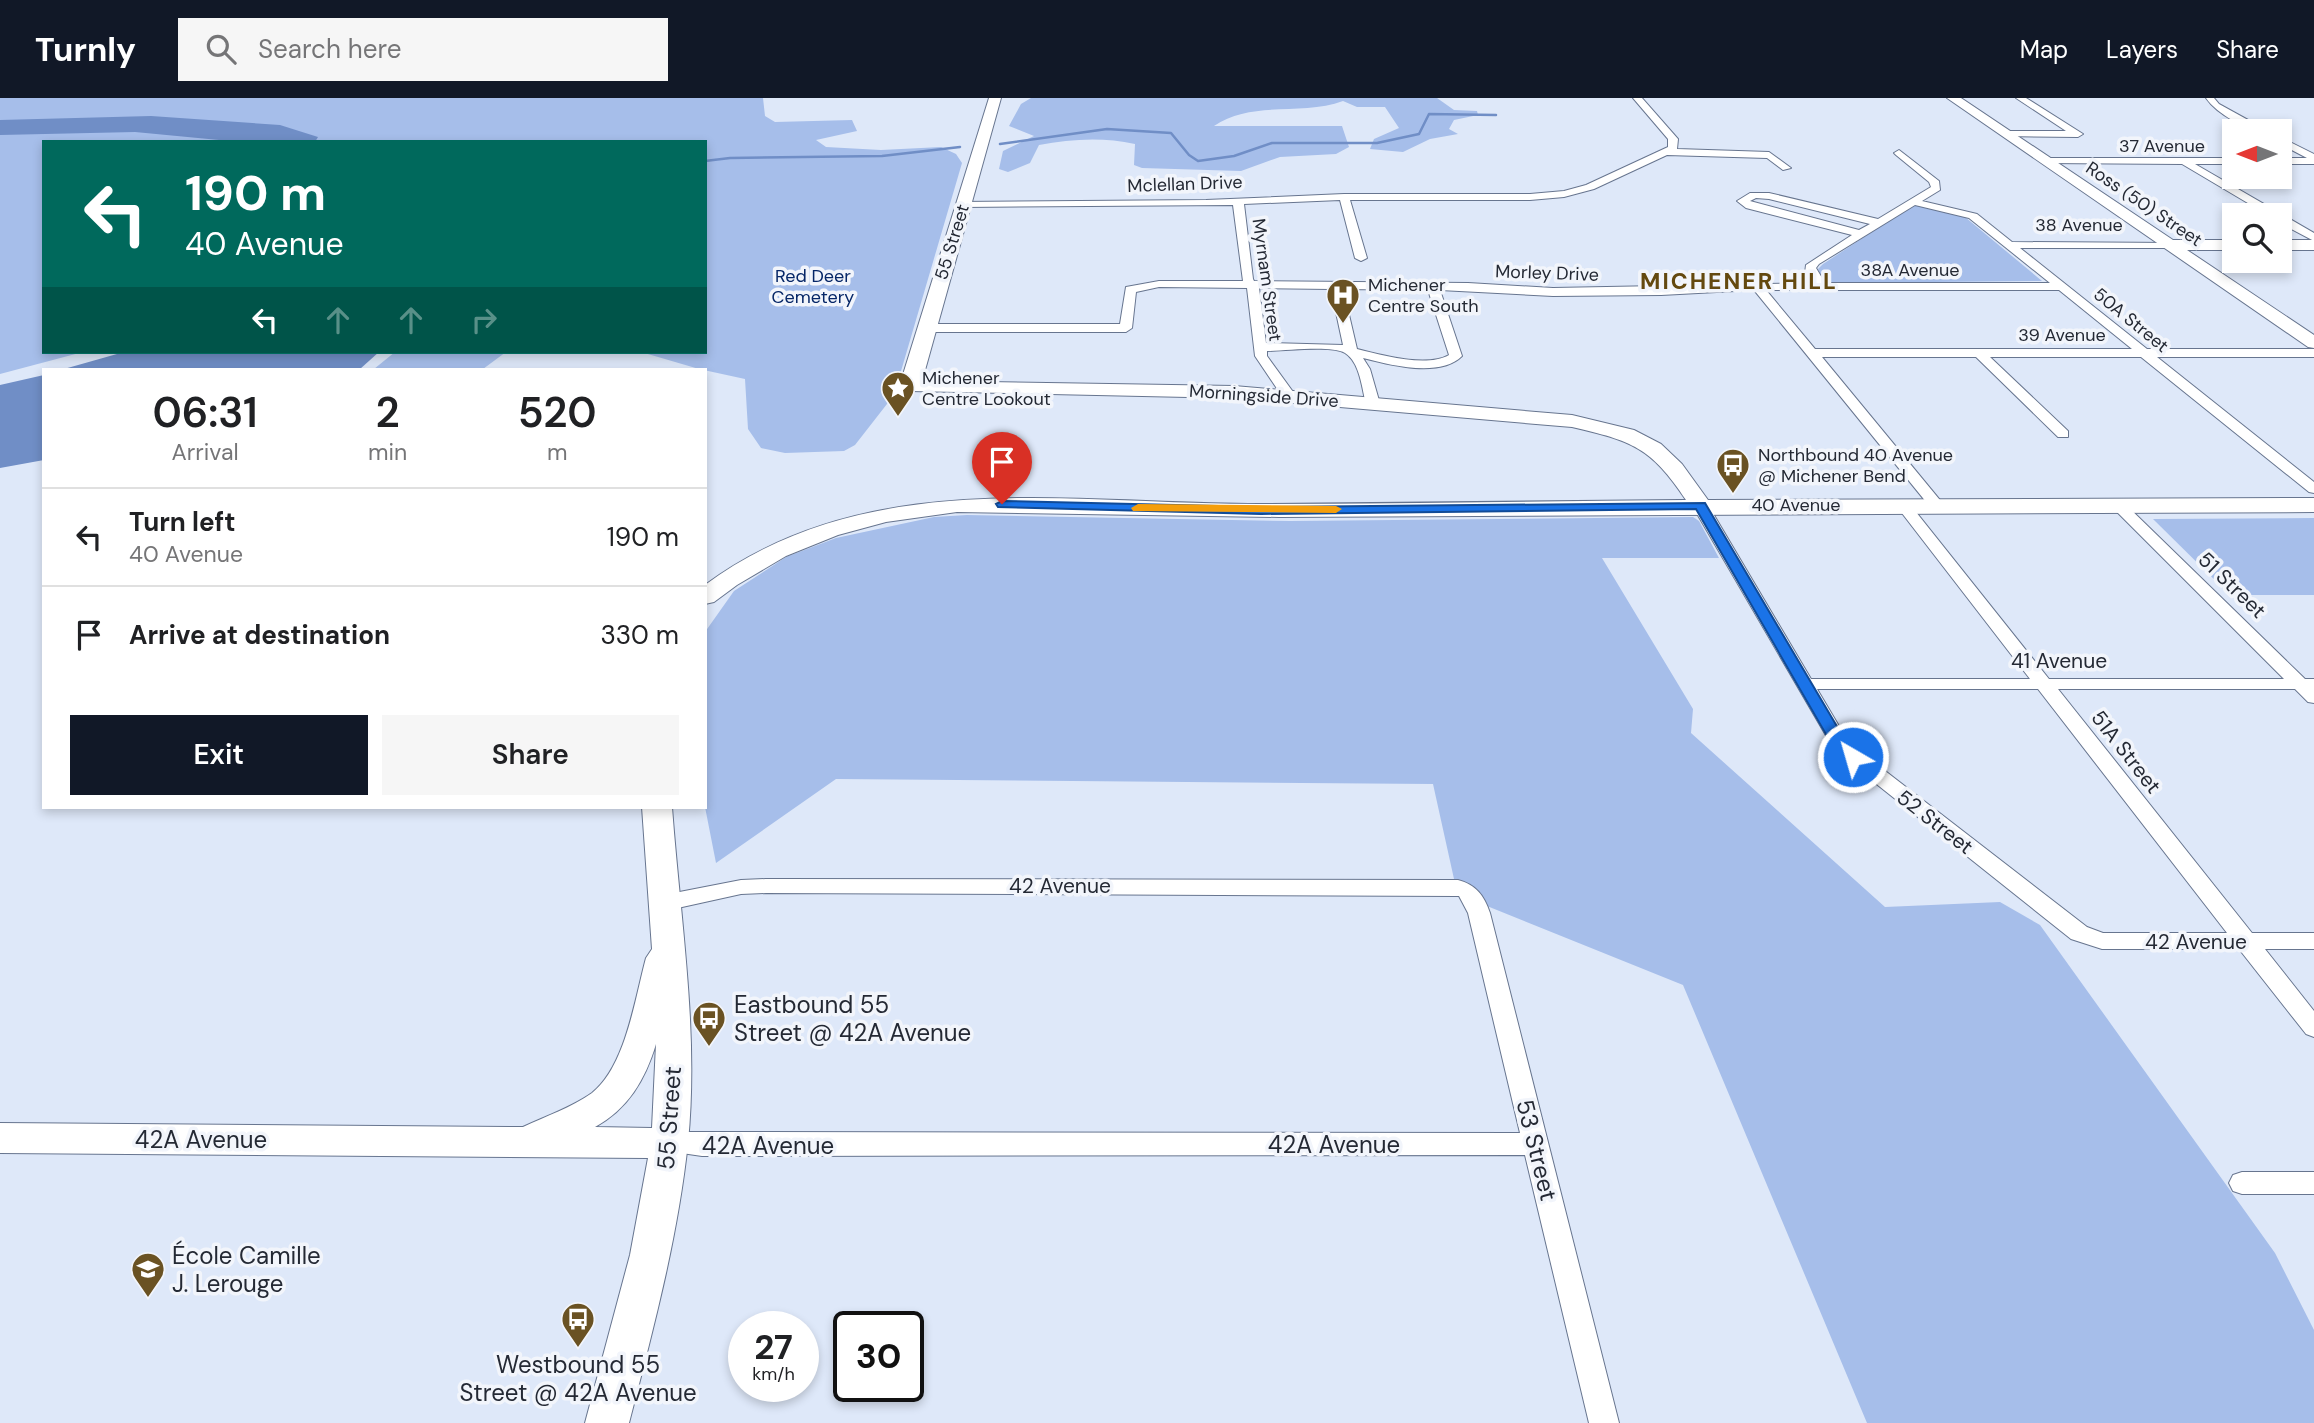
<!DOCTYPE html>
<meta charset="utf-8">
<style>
body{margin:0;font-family:"DM Sans",sans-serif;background:#f6f6f6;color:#202124;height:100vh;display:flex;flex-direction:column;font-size:26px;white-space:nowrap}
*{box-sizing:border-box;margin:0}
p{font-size:23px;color:#757577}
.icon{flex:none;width:38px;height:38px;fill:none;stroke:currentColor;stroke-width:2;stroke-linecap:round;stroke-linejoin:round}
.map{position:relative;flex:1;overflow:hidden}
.panel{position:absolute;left:42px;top:270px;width:665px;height:441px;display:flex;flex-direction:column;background:#fff;border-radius:0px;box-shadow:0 4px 10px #0003}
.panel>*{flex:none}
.banner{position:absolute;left:42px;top:42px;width:665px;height:214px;border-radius:0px;box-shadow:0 4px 10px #0003;background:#00695c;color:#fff;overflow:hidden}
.needle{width:46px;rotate:270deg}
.tools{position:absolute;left:2222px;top:21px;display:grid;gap:14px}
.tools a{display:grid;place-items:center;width:70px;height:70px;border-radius:0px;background:#fff;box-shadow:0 4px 10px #0003;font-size:35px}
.speed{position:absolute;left:728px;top:1213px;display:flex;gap:14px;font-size:35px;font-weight:700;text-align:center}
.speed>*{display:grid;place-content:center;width:91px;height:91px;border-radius:50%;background:#fff;box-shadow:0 4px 10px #0003;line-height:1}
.speed small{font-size:18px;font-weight:400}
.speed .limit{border:4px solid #111;border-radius:10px;background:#fff;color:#111}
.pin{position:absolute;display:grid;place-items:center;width:60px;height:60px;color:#fff;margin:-72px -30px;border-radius:50% 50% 50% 0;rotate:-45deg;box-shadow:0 0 7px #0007}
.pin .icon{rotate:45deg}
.me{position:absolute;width:77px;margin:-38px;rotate:322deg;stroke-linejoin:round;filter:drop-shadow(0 0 5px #0008)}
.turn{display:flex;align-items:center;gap:24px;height:147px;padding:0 28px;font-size:32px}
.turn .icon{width:91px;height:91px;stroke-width:2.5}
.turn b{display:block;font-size:49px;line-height:60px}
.lanes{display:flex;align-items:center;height:66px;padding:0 28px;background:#0003;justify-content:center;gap:35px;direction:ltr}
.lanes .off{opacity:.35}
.eta{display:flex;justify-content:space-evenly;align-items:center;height:119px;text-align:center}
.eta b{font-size:42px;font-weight:600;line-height:49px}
.primary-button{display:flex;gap:14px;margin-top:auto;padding:14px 28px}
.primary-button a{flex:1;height:80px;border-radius:0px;background:#111827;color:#fff;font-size:28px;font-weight:600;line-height:80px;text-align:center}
.primary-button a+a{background:#f6f6f6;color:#202124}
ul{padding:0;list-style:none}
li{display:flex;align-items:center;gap:21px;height:98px;padding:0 28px;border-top:2px solid #e0e0e0}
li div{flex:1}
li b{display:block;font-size:26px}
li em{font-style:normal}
header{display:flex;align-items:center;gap:42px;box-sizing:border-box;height:98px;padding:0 35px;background:#111827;color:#fff}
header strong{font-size:33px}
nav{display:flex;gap:38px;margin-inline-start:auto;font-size:24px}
.search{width:490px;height:63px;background:#f6f6f6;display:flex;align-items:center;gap:18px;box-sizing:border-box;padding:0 24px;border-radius:0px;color:#757577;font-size:26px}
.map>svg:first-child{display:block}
</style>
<header>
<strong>Turnly</strong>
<div class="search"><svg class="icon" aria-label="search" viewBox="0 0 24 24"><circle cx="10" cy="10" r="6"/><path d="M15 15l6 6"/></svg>Search here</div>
<nav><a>Map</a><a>Layers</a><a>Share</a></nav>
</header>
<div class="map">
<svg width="2314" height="1325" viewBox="0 0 2314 1325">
<rect width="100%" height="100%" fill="#dee8f9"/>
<g fill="#a6beea">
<path d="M0,0h763l2,18 10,6 77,-2 5,11 -41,9 10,7 55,3 60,-3 15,7 6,9 -68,232 -39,50 -11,6 -59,2 -24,-5 -13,-19 -3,-50 -46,-10 -58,-17h64v-210h-661v210h39l-83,22z"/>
<path d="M1031,0h406l17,12 23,1 1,4 -24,5 -5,9 9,5 -28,5 -27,13 -33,-3 4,-10 25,-11 -14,-21h-28l-14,-6c-40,15 -92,-1 -129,25h128l7,21 -13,7 -56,3 -39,14 -99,-3 -8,-3 1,-21c-32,-7 -64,-5 -96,1l-9,18 -22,9 -9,-3 4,-18 31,-15 -25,-10 12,-22z"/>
<path d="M1919,107l46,12 77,64 -207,2c-8,-2 -15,-6 -17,-14l5,-5 87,-57z"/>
<path d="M395,254h111l-23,17h-109z"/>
<path d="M967,417l323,6 403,-4 6,4 20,37h-117l91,151 -2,24 194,174 115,-5 40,23 235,328 39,77v93h-447l-184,-438 -201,-81 -26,-16 -23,-104 -597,-5 -120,84 -11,-56v-175l29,-41 52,-34 50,-19 98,-21z"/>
<path d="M2314,420v77h-84l-77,-76z"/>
</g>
<g fill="#708ec6">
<path d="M151,18l129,9 38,12 -3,5h-75l-105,-10 -135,3v-15z"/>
<path d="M124,254h255l-19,17h-296z"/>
<path d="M44,277v85l-44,8v-83z"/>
</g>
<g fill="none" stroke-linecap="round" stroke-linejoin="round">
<g stroke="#708ec6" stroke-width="2.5">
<path d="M1000,46l107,-15 64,4 18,22 9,6 36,-5 38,-13h105l42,-9 10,-20 67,1"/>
<path d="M705,63l25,-3 152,-2 78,-9"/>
</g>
<defs>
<g id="street">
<path d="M1633,0h9l36,41 -1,10 92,3 22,16 -8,2 -16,-12 -100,-3 -73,34 -30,8 -34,3h-180l17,58 -6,3 -6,-3 -15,-58 -96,4 9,75 1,2 214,2 85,5 260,-5 -8,-10 1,-8 46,-30 -106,-27 -9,-7 13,-8h19l109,26 53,-32 -2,-5 -33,-27 -2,-2 5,-3 40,31 1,9 -18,11 55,13 35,28 161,1 2,2 -6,3h-149l127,101h167v8h-157l157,125v11l-5,-1 -168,-135h-151l78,74v6h-10l-82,-80h-154l122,148 -8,5 -5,-2 -177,-218 -93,5 -108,1 -113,-6 22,66c-22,22 -72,9 -99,2l7,11 10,35 -7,4 -7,-4c-4,-15 -6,-42 -21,-51 -14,-8 -60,-2 -78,-2v5l29,40 -7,4 -5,-1 -29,-43 -8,-68 -88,-1 -23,5 -4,36 -6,4h-200l-6,-4 6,-4h194l6,-37 33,-6h84l-10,-76 -270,2 -4,-1v-4l247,-2 138,-6h186l34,-3 22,-6 82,-38v-8zM1756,100l13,1 101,25 -11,6 -109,-29zM1915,107l54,13 81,65h-225l-9,-15 3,-4zM1259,190l72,1 12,56 -77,-2zM1343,191l85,1 21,65c-23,13 -67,0 -92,-6zM1766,192h293l73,59h-317z"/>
<path d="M2016,0h10l57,36 -5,3 -74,-1v-4l3,-1h59z"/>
<path d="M2206,0h8l5,6 49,27c-20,1 -51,-17 -62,-33z"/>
<path d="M2280,39l34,17v10h-34v-6h27l-27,-14z"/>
<path d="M2047,60h188v6h-40l119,69v8l-34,-18v-8h-12l-86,-51 -138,-1v-4z"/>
<path d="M1700,402l8,5 103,174h219l-132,-171 -3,-3 3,-3h10l141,177h235l-174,-174 8,-5 5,2 182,177h9v24l-6,-1 -13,-13h-237l194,244h62v16h-49l49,62v26l-8,-3 -67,-85h-137l-31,-10 -236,-188 -143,-246zM1817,591h221l189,244h-124l-16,-6 -238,-184z"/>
<path d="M766,781l692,1c18,5 26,15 32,33l129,510h-30l-64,-268 -823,1 -41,-6 -4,-7 4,-7 9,-4 850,1 -52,-220 -9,-17 -693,-3 -25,1 -77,17 -8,-3 -3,-5 3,-5 8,-3 77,-15z"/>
<path d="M2242,1074h72v22h-72l-9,-3 -4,-8 4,-8z"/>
</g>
<g id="secondary">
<path d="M989,0h12l-79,283 312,5 338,29 62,15 27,14 21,20 26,36 606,-2v14l-1035,5 -322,-5 -71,10 -48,13 -52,21 -49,29 -23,17 -9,2v-19c162,-120 365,-81 553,-81 142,0 285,-3 428,-4 -35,-53 -54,-59 -114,-73l-338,-29 -324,-7 -9,-10z"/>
<path d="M1947,0h14l212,142h62v10h-48l127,85v13l-6,-1z"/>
<rect x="2280" y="142" width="34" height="10"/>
<path d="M642,709h30c8,111 27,224 16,335 -10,95 -35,188 -59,281h-44l45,-168 18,-97 -648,-5v-30l523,4c23,-11 48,-19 69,-34 34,-27 43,-95 54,-135l6,-9zM656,946l-4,84 -57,-1c33,-18 50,-47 61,-83z"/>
</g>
</defs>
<use href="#street" stroke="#67758f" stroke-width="2"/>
<use href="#secondary" stroke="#67758f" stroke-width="2"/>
<use href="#street" fill="#fff" fill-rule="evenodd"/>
<use href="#secondary" fill="#fff" fill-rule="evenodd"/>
</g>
<path fill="#1a73e8" stroke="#114b97" stroke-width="2" d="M1002,403l259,6 444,-4 140,237 15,17 -7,5 -6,-2 -16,-17 -135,-234 -435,5 -263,-7 -2,-3z"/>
<path fill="#f59e0b" d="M1138,406l198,2 6,3 -6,4 -203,-2 -2,-3z"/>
<defs>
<symbol id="hospital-pin" viewBox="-11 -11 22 30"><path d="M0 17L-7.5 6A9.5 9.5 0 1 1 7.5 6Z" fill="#6a5223" stroke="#f2f5fb"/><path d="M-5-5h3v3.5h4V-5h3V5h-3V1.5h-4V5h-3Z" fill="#fff"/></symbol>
<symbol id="sight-pin" viewBox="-11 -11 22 30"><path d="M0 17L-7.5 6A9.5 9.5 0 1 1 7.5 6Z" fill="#6a5223" stroke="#f2f5fb"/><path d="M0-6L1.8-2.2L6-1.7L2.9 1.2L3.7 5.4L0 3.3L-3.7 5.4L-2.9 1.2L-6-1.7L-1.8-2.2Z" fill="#fff"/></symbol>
<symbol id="bus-pin" viewBox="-11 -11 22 30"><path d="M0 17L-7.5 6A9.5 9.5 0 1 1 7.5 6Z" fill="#6a5223" stroke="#f2f5fb"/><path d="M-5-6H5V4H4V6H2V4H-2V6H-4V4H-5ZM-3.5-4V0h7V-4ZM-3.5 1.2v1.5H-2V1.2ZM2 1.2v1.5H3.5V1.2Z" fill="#fff"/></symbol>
<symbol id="school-pin" viewBox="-11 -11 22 30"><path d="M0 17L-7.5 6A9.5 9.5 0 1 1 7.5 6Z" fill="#6a5223" stroke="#f2f5fb"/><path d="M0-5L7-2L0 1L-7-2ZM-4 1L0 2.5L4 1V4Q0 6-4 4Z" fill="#fff"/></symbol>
</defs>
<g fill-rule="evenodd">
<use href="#hospital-pin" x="1324" y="178" width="38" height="52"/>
<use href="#sight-pin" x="879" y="271" width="38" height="52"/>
<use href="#bus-pin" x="1714" y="348" width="38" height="52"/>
<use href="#bus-pin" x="690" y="901" width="38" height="52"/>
<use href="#school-pin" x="129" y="1152" width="38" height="52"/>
<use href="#bus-pin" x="559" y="1202" width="38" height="52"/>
</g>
<g text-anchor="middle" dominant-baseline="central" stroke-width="7" stroke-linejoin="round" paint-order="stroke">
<g font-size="18" fill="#242934" stroke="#f2f5fb">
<text x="2162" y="48">37 Avenue</text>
<text transform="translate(1185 86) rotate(-2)">Mclellan Drive</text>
<text transform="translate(2144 106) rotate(34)">Ross (50) Street</text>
<text x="2079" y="127">38 Avenue</text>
<text transform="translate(952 144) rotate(-73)">55 Street</text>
<text x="1910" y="172">38A Avenue</text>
<text transform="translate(1547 175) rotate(2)">Morley Drive</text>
<text transform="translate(1267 182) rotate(82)">Myrnam Street</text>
<text transform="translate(2131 222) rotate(39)">50A Street</text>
<text x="2062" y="237">39 Avenue</text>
<text transform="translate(1264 298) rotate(4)">Morningside Drive</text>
<text x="1796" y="407">40 Avenue</text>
</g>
<g font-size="18" fill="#052667" stroke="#f2f5fb">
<text x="813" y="178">Red Deer<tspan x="813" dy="21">Cemetery</tspan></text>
</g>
<g font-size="18" fill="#242934" stroke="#f2f5fb" text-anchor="start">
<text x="1368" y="187">Michener<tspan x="1368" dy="21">Centre South</tspan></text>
<text x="922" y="280">Michener<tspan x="922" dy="21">Centre Lookout</tspan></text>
<text x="1758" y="357">Northbound 40 Avenue<tspan x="1758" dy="21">@ Michener Bend</tspan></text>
</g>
<g font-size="21" fill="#242934" stroke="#f2f5fb">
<text transform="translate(2232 487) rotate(44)">51 Street</text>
<text x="2059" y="563">41 Avenue</text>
<text transform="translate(2126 654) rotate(52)">51A Street</text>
<text transform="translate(1935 724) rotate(38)">52 Street</text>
<text x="1060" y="788">42 Avenue</text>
<text x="2196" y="844">42 Avenue</text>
</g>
<g font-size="23" font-weight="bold" letter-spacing="2" fill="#64490f" stroke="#f2f5fb">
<text x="1739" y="183">MICHENER HILL</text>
</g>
<g font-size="24" fill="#242934" stroke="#f2f5fb" text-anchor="start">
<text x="734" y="906">Eastbound 55<tspan x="734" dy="28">Street @ 42A Avenue</tspan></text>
<text x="172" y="1157">École Camille<tspan x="172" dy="28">J. Lerouge</tspan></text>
<text x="578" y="1266" text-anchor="middle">Westbound 55<tspan x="578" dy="28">Street @ 42A Avenue</tspan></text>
</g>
<g font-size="24" fill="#242934" stroke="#f2f5fb">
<text transform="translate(669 1020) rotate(-86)">55 Street</text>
<text x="201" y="1041">42A Avenue</text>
<text x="1334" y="1046">42A Avenue</text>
<text x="768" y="1047">42A Avenue</text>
<text transform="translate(1537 1052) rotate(76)">53 Street</text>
</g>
</g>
</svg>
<div class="tools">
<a><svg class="needle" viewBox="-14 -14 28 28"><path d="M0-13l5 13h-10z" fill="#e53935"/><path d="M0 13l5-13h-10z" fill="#757577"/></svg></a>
<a><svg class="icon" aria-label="search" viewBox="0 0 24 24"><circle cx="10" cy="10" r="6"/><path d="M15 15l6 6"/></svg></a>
</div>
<div class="speed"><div>27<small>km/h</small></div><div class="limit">30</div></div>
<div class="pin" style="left:1002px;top:406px;background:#d93025"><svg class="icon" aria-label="arrive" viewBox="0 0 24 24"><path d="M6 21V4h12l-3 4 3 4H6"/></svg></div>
<svg class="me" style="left:1853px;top:659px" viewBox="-20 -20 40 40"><circle r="17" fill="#1a73e8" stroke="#fff" stroke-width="3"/><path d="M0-11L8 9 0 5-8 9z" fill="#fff"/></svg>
<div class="banner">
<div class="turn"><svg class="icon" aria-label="left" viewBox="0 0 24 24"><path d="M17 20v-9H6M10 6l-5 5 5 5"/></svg><div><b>190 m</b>40 Avenue</div></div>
<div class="lanes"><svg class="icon" aria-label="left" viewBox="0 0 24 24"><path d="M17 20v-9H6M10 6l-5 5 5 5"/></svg><svg class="icon off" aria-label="ahead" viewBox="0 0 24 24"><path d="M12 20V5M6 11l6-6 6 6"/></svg><svg class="icon off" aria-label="ahead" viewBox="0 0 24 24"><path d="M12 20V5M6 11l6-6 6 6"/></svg><svg class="icon off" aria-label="right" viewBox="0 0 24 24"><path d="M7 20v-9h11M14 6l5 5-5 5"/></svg></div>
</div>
<section class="panel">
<div class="eta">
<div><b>06:31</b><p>Arrival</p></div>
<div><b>2</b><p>min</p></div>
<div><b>520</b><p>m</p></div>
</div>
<ul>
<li><svg class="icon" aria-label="left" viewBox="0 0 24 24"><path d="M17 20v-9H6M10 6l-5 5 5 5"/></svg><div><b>Turn left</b><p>40 Avenue</p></div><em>190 m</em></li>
<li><svg class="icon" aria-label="arrive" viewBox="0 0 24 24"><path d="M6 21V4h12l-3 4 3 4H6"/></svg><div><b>Arrive at destination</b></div><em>330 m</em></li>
</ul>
<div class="primary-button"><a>Exit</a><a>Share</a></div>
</section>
</div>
